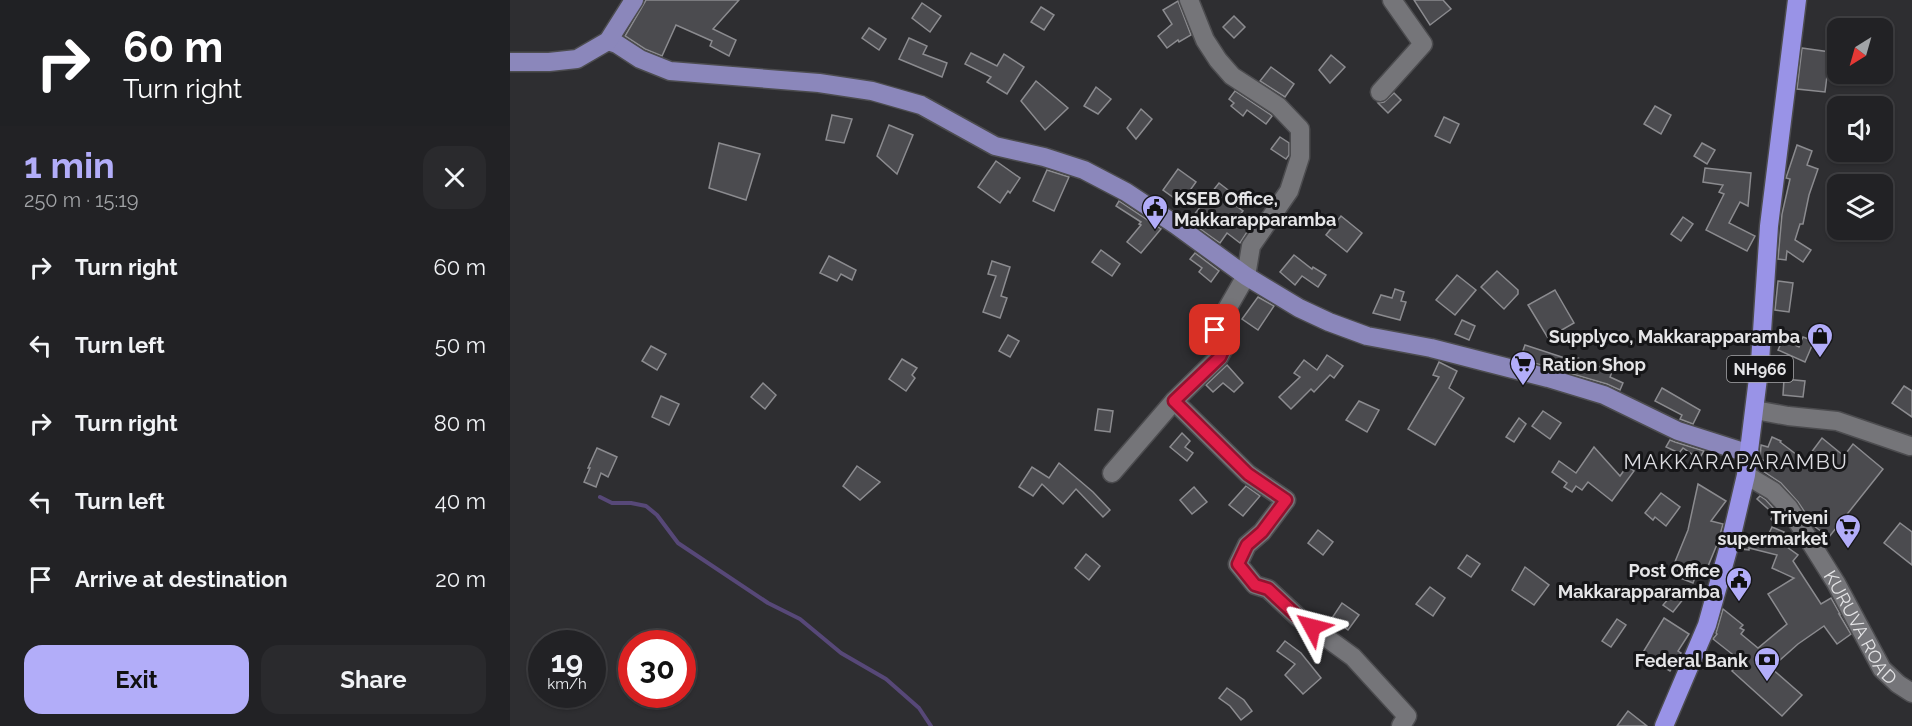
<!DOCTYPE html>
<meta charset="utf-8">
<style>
body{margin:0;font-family:Raleway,sans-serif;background:#2a2a2d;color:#f1f3f6;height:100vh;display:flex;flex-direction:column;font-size:22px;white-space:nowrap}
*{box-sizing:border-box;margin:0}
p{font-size:20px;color:#a2a4a7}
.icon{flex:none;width:33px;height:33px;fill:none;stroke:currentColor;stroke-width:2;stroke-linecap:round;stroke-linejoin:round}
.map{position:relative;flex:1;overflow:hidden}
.side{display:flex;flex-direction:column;background:#222225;width:510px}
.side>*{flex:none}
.banner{background:#202124;color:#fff;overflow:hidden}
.needle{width:39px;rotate:217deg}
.fabs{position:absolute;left:1317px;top:18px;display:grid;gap:12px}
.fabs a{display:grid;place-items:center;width:66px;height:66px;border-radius:12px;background:#222225;box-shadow:0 2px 4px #0004,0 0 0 2px #3f3f42;font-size:30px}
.speed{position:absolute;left:18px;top:630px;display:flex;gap:12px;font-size:30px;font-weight:700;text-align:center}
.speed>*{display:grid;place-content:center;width:78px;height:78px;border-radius:50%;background:#222225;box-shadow:0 2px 4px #0004,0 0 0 2px #3f3f42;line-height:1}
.speed small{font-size:15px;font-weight:400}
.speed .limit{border:9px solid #d22;background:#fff;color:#111}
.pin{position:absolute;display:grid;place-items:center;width:51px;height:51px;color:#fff;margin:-26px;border-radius:12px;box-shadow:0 3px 9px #0006}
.me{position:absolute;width:66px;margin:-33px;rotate:308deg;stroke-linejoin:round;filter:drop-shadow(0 0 4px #0008)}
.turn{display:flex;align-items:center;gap:21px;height:126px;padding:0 24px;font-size:27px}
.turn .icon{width:78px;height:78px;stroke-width:2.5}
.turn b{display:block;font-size:42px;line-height:51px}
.round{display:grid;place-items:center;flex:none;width:63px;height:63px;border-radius:18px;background:#2a2a2d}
.headline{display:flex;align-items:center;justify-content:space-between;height:102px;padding:0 24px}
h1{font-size:36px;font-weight:700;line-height:45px;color:#b2adf9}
.button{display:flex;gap:12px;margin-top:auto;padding:12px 24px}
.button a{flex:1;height:69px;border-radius:18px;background:#b2adf9;color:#111;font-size:24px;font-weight:700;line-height:69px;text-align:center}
.button a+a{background:#2a2a2d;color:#f1f3f6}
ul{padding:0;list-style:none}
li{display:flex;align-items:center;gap:18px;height:78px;padding:0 24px}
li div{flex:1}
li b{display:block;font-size:22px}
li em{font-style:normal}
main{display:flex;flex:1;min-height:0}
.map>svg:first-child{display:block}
</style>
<main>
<section class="side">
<div class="banner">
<div class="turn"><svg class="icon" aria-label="right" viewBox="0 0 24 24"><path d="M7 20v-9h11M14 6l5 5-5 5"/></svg><div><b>60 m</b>Turn right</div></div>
</div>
<div class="headline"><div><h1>1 min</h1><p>250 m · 15:19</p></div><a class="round"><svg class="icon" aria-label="close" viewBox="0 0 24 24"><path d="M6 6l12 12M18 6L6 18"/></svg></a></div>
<ul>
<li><svg class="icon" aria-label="right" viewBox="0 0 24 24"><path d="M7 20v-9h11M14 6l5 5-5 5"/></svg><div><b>Turn right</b></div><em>60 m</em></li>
<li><svg class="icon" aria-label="left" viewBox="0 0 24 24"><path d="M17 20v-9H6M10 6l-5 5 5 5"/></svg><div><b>Turn left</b></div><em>50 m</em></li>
<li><svg class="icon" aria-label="right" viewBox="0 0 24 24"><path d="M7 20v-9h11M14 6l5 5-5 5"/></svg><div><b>Turn right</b></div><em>80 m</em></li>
<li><svg class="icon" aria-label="left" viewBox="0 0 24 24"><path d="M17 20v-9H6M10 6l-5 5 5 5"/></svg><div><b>Turn left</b></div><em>40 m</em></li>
<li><svg class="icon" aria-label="arrive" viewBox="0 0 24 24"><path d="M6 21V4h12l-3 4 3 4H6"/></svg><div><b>Arrive at destination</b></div><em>20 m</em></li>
</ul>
<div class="button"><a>Exit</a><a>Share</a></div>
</section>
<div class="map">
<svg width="1402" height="726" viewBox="0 0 1402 726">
<rect width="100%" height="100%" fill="#2e2e31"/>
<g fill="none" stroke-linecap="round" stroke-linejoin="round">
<path stroke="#574878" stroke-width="4" d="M90,497l12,6h19l15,3 11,9 21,28 90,60 32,16 41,34 45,26 33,29 12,18"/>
</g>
<g fill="#4b4b4f" stroke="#8b8b8f" stroke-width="1.5">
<path d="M136,0h93l-26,29 23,11 -7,16 -19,-10 2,-5 -36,-16 -14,31 -17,-7 -20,-13z"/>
<path d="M904,0h29l8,9 -21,16z"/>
<path d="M668,1l13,34 -12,7 -1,-2 -11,8 -9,-12 14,-12 -9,-14z"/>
<path d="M412,3l19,13 -11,16 -18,-14z"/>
<path d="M531,7l13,8 -10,15 -13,-8z"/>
<path d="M724,16l11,11 -11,11 -11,-11z"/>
<path d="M359,28l17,11 -7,11 -17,-12z"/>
<path d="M399,38l18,8 -4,8 24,9 -5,14 -43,-18z"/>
<path d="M1292,48l28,4 -5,40 -28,-3z"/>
<path d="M461,53l26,13 7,-12 20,13 -17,27 -20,-12 4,-5 -26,-13z"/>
<path d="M821,55l14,12 -15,16 -11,-13z"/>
<path d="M761,67l23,17 -9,13 -25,-16z"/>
<path d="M526,81l32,27 -23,22 -24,-29z"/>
<path d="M586,87l15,12 -13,15 -14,-8z"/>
<path d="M725,91l36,24 1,1 -6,8 -19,-14 -4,6 -12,-10 3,-3 -5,-4z"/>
<path d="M884,93l7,7 -13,13 -10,-10 6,-1z"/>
<path d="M1145,106l16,9 -10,19 -17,-10z"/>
<path d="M631,109l11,10 -16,20 -9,-11z"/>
<path d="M322,115l20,4 -8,24 -18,-3z"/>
<path d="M934,117l15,7 -9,19 -15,-7z"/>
<path d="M379,125l24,10 -16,39 -20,-18z"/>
<path d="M770,137l9,6v12l-3,4 -15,-10z"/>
<path d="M209,143l41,11 -14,46 -37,-12z"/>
<path d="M1192,143l13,7 -8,14 -13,-8z"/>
<path d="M1287,145l15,6 -5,14 11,4 -9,26 -6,29h-3l-5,16 16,10 -8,12 -16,-11 -1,9 -8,-1 4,-45 8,-35 -4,-1z"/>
<path d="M486,161l24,17 -10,15 -2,-2 -8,12 -22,-16z"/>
<path d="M1195,168l46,5 -3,33 -8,-4 -11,21 26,13 -8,15 -41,-21 18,-36 -5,-2 4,-7 -20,-3z"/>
<path d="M668,169l18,13 -15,21 -18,-13z"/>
<path d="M537,170l22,7 -15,34 -21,-10z"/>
<path d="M709,183l13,10 -5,6 16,12 -5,6 13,9 -11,17 -13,-10 -7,10 -31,-22z"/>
<path d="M609,201l42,28 -20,24 -14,-11 14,-17 -2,-1 2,-2 -25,-16z"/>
<path d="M831,216l21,17 -15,19 -21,-17z"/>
<path d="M1173,217l10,7 -12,17 -10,-7z"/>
<path d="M591,250l19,14 -8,12 -20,-14z"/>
<path d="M685,253l24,18 -8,11 -12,-10 3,-4 -12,-9z"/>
<path d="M784,255l18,14 1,-2 13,8 -8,12 -16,-11 -7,9 -15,-13z"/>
<path d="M319,256l27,14 -4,10 -11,-6 -4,7 -17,-8z"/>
<path d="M482,261l18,6 -9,29 6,2 -7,20 -17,-6 13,-36 -8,-2z"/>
<path d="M987,271l21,19v4l-14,15 -23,-22z"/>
<path d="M947,275l19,15 -21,25 -19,-15z"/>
<path d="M1268,281l15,2 -4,29 -14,-2z"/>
<path d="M885,289l9,3 -3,9 5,1 -6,18 -27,-7 8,-18 11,3z"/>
<path d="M1045,290l19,33 -26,15 -20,-33z"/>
<path d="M748,297l16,9 -16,24 -16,-11z"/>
<path d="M952,320l13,6 -6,14 -14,-6z"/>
<path d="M498,335l11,6 -9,16 -11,-6z"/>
<path d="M1293,337l11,4 -9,21 -27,-12 5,-11 16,8z"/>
<path d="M1015,345l52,17 1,-4 34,14 -2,5 13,6 -3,7 -13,-6 -87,-25z"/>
<path d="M141,346l15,8 -9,16 -15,-9z"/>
<path d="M817,355l16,11 -9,12 -4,-3 -16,17 -3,-3 -20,20 -12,-12 21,-20 -6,-4 10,-13 13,10z"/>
<path d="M392,359l15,9 -5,7 3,3 -9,13 -17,-12z"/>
<path d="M929,362l18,9 -8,17 15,10 -29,47 -27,-16 31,-52 -6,-2z"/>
<path d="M717,365l16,18 -9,9 -11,-9 -10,9 -7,-7z"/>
<path d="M1274,379l21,2 -2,16 -20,-2z"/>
<path d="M253,383l13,12 -11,14 -14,-12z"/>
<path d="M1394,386l8,5v26l-20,-14z"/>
<path d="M1152,388l38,22 -7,14 -13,-5 2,-4 -27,-14z"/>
<path d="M151,396l18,8 -10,21 -17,-8z"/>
<path d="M849,401l20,9 -12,22 -21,-12z"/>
<path d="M588,409l15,2 -3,21 -15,-2z"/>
<path d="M1033,411l18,12 -11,16 -18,-13z"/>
<path d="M1009,418l7,6 -12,18 -8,-5z"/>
<path d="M672,433l8,8 -5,6 8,6 -6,8 -17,-14z"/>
<path d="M1262,437l9,4 -1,1 25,19 17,-23 22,18 9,-12 30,25 -54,68 -15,-11 -16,-24 -17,-19 -18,-12 7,-8 -10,-4 1,-14 7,2z"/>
<path d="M1160,440l5,2 29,9 -5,8 -16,-11 -4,5 -13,-6z"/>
<path d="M1084,447l26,29 7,-10 7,5 -22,30 -24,-19 -6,8 -6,-4 -4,6 -8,-5 3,-4 -15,-11 7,-11 17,12z"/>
<path d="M87,448l20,9 -9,20 -7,-4 -5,14 -12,-5 6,-14h-2z"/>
<path d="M549,463l34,29 17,18 -7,7 -27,-28 -13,15 -21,-20 -9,12 -14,-9 13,-20 17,11z"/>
<path d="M347,466l23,16 -20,18 -17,-14z"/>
<path d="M1188,484l28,17 -15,20 12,3 -5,18 -12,29 -8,-2 -5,14 -23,-9 18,-44z"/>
<path d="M736,486l14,10 -17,20 -14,-11z"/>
<path d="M684,487l13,15 -15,12 -12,-14z"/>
<path d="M1151,493l19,14 -14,19 -11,-9 -2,3 -8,-7z"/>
<path d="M1250,496l6,4 17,19 -6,6 -6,-6 4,-4 -18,-16z"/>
<path d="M1390,523l12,9v33l-28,-22z"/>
<path d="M1262,527l12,5 -4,10 18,13 -5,6 28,43 10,-6 9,16h-1l12,20 -14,10 -13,-18 -26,18 -27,24 31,27 -20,21 -50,-45 9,-10 -28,-22 4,-5 -1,-1 7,-24 20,16 -3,3 4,2 -3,4 17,14 29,-24 -19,-30 26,-16 -22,-10 5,-13 -28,-7v2l-9,-1 3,-10 22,3z"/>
<path d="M808,530l15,12 -10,13 -15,-12z"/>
<path d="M576,554l14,12 -11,14 -14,-12z"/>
<path d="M957,555l13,9 -9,13 -13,-9z"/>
<path d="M1015,567l24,18 -15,20 -22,-15z"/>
<path d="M920,587l15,11 -12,18 -17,-12z"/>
<path d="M1166,590l8,8 -11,14 -10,-7z"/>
<path d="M832,603l17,12 -11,15 -16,-12z"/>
<path d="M1154,618l25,16 -11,17 3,2 -11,18 -28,-17z"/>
<path d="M1107,619l9,6 -15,22 -9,-6z"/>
<path d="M775,641l16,12 20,25 -18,16 -18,-19 10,-11 -18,-13z"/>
<path d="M717,688l17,12 8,11 -11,9 -11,-14 -11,-8z"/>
<path d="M1118,711l19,15h-30z"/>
</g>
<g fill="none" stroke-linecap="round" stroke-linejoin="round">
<defs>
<g id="minor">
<path d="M679,0l16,40 13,20 14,16 46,30 22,23v28l-11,34 -38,55 -5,30 -31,54 9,18 -5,9 -45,44 74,73 38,26 -24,32 -15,13 -9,19 17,21 13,4 30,28 55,40 54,59 -6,10"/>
<path d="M870,92l43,-48 -31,-44"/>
<path d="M1245,410l33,6 49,5 73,25"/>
<path d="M602,473l62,-72"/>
<path id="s1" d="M1236,475l27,16 16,17 47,75 46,86 16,15 14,9"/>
</g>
<g id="major">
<path d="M98,41l9,3 23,15 30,12 149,12 53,8 49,14 74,41 49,11 40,13 42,22 50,33 70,51 53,32 30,14 38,14 64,12 117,30 56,17 74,36 72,23"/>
<path d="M0,62h39l28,-3 31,-18 26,-41"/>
</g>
<path id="highway" d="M1154,726l43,-101 24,-86 15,-64 14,-113 9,-136 28,-226"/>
</defs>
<use href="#minor" stroke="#4c4c4f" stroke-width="21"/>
<use href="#major" stroke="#4c4c4f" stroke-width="21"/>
<use href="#highway" stroke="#4c4c4f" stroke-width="21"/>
<use href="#minor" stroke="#757579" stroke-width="18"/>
<use href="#major" stroke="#8b87bb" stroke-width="18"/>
<use href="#highway" stroke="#9993e7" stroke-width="18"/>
</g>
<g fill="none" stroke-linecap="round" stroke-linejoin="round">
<defs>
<path id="route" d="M705,330l9,18 -4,9 -46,44 74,73 38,26 -24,32 -15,13 -9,19 17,21 13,4 30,28 14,10"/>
</defs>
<use href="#route" stroke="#92132f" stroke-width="15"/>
<use href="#route" stroke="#e11d48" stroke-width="10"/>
</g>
<defs>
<symbol id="civic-pin" viewBox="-11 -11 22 30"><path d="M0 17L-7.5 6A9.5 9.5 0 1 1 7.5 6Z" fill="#b2adf9" stroke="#161618"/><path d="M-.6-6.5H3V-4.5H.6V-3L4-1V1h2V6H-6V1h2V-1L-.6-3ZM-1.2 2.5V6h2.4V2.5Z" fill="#111"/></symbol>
<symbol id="shop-pin" viewBox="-11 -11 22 30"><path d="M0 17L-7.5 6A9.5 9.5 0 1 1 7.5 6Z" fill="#b2adf9" stroke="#161618"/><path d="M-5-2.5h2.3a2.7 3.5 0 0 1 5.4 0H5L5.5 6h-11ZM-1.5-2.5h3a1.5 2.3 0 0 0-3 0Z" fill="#111"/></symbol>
<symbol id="supermarket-pin" viewBox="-11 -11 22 30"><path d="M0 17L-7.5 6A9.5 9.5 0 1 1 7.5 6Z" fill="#b2adf9" stroke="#161618"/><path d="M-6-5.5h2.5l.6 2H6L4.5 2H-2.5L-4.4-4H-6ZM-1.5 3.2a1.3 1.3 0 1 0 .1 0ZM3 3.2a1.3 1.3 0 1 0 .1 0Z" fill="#111"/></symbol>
<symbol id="bank-pin" viewBox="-11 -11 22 30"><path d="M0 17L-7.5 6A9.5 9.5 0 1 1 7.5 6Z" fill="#b2adf9" stroke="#161618"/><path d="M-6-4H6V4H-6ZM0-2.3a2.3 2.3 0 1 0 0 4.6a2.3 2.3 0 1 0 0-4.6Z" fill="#111"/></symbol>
</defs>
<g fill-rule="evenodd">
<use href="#civic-pin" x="630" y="193" width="30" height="40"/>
<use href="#shop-pin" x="1295" y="321" width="30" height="40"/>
<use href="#supermarket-pin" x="998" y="349" width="30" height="40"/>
<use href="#supermarket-pin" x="1323" y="512" width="30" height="40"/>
<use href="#civic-pin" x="1214" y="565" width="30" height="40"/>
<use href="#bank-pin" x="1242" y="645" width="30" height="40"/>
</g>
<g text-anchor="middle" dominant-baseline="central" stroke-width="6" stroke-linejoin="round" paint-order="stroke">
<rect fill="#161618" stroke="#a7a7a9" stroke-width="1.5" x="1217" y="356" width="66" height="26" rx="4.5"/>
<g font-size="16" font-weight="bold" fill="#e5e5e7">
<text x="1250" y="369">NH966</text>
</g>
<g font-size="18" font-weight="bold" fill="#e5e5e7" stroke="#161618" text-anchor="end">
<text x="664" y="198" text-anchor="start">KSEB Office,<tspan x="664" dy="21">Makkarapparamba</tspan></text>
<text x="1290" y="336">Supplyco, Makkarapparamba</text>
<text x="1032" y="364" text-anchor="start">Ration Shop</text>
<text x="1318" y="517">Triveni<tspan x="1318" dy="21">supermarket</tspan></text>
<text x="1210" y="570">Post Office<tspan x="1210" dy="21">Makkarapparamba</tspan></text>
<text x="1238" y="660">Federal Bank</text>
</g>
<g font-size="18" fill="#e5e5e7" stroke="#161618">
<text stroke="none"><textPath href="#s1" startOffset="194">KURUVA ROAD</textPath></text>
</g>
<g font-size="21" letter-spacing="1.5" fill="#dcdce1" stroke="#161618">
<text x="1226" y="461">MAKKARAPARAMBU</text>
</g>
</g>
</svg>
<div class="fabs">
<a><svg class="needle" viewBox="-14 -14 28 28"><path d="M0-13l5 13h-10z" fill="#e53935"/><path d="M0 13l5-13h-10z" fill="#a2a4a7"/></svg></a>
<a><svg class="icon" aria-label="sound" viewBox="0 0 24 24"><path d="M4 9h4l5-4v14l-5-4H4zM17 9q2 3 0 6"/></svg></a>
<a><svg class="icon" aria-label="layers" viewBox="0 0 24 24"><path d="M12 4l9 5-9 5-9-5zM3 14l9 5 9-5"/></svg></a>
</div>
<div class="speed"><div>19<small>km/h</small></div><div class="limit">30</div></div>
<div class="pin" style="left:705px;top:330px;background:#d93025"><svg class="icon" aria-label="arrive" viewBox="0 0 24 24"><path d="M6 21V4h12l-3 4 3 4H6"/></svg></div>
<svg class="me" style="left:802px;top:627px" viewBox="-20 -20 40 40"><path d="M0-17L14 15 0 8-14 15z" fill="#e11d48" stroke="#fff" stroke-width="4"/></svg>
</div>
</main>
